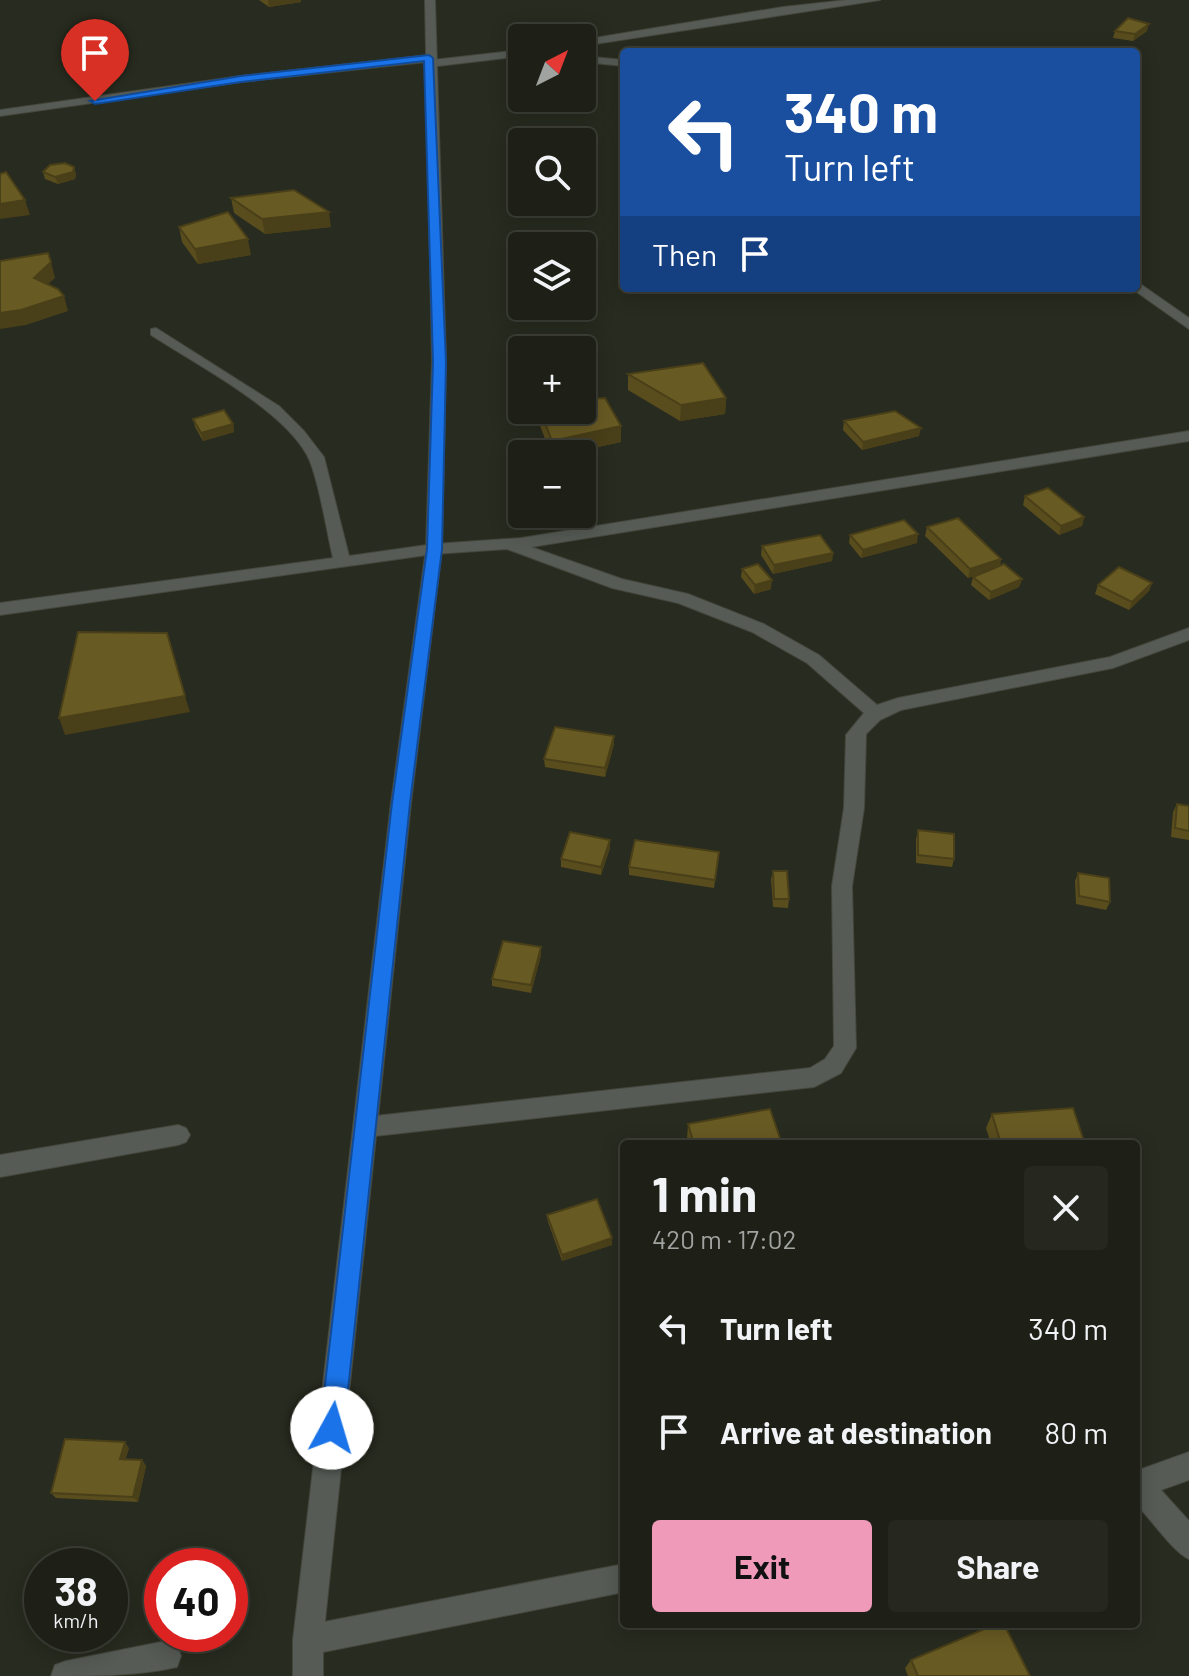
<!DOCTYPE html>
<meta charset="utf-8">
<style>
body{margin:0;font-family:Barlow,sans-serif;background:#262820;color:#f1f3f6;height:100vh;display:flex;flex-direction:column;font-size:30px;white-space:nowrap}
*{box-sizing:border-box;margin:0}
p{font-size:26px;color:#a1a3a1}
.icon{flex:none;width:44px;height:44px;fill:none;stroke:currentColor;stroke-width:2;stroke-linecap:round;stroke-linejoin:round}
.map{position:relative;flex:1;overflow:hidden}
.drawer{position:absolute;left:620px;top:1140px;width:520px;height:488px;display:flex;flex-direction:column;background:#1e2017;border-radius:8px;box-shadow:0 4px 20px #0003,0 0 0 2px #3c3e36}
.drawer>*{flex:none}
.hud{position:absolute;left:620px;top:48px;width:520px;height:244px;border-radius:8px;box-shadow:0 4px 20px #0003,0 0 0 2px #3c3e36;background:#1a4fa0;color:#fff;overflow:hidden}
.needle{width:52px;rotate:42deg}
.tools{position:absolute;left:508px;top:24px;display:grid;gap:16px}
.tools a{display:grid;place-items:center;width:88px;height:88px;border-radius:8px;background:#1e2017;box-shadow:0 4px 20px #0003,0 0 0 2px #3c3e36;font-size:40px}
.speed{position:absolute;left:24px;top:1548px;display:flex;gap:16px;font-size:40px;font-weight:700;text-align:center}
.speed>*{display:grid;place-content:center;width:104px;height:104px;border-radius:50%;background:#1e2017;box-shadow:0 4px 20px #0003,0 0 0 2px #3c3e36;line-height:1}
.speed small{font-size:20px;font-weight:400}
.speed .limit{border:12px solid #d22;background:#fff;color:#111}
.pin{position:absolute;display:grid;place-items:center;width:68px;height:68px;color:#fff;margin:-82px -34px;border-radius:50% 50% 50% 0;rotate:-45deg;box-shadow:0 0 8px #0007}
.pin .icon{rotate:45deg}
.me{position:absolute;width:88px;margin:-44px;rotate:6deg;stroke-linejoin:round;filter:drop-shadow(0 0 6px #0008)}
.turn{display:flex;align-items:center;gap:28px;height:168px;padding:0 32px;font-size:36px}
.turn .icon{width:104px;height:104px;stroke-width:2.5}
.turn b{display:block;font-size:56px;line-height:68px}
.then{display:flex;align-items:center;height:76px;padding:0 32px;background:#0003;gap:16px;font-size:30px}
.round{display:grid;place-items:center;flex:none;width:84px;height:84px;border-radius:8px;background:#262820}
.head{display:flex;align-items:center;justify-content:space-between;height:136px;padding:0 32px}
h1{font-size:48px;font-weight:700;line-height:60px}
.primary-button{display:flex;gap:16px;margin-top:auto;padding:16px 32px}
.primary-button a{flex:1;height:92px;border-radius:8px;background:#ef9ab8;color:#111;font-size:32px;font-weight:700;line-height:92px;text-align:center}
.primary-button a+a{background:#262820;color:#f1f3f6}
ul{padding:0;list-style:none}
li{display:flex;align-items:center;gap:24px;height:104px;padding:0 32px}
li div{flex:1}
li b{display:block;font-size:30px}
li em{font-style:normal}
.map>svg:first-child{display:block}
</style>
<div class="map">
<svg width="1189" height="1676" viewBox="0 0 1189 1676">
<rect width="100%" height="100%" fill="#282b1f"/>
<g fill="none" stroke-linecap="round" stroke-linejoin="round">
<defs>
<g id="minor">
<path d="M847,0h33l-298,46v-6l201,-33z"/>
<path d="M522,50v6l-93,11 -5,-3 2,-2 -185,20 -241,34v-6l241,-34 188,-21 5,3 -1,2z"/>
<path d="M582,56l42,4v6l-42,-4z"/>
<path d="M1136,281l53,37v11l-58,-41h5z"/>
<path d="M156,328l123,78 25,25 20,26 25,99 85,-12 87,-6 668,-107v10l-658,106 91,32 66,15 76,30 55,31 58,50 21,-7 212,-41 79,-29v12l-76,28 -212,42 -21,10 -14,14 -2,74 -12,78 4,162 -15,25 -27,14 -448,50 -8,-3 -4,-7 4,-7 8,-3 444,-49 15,-9 9,-13 -2,-160 12,-78 2,-73 18,-22 -57,-50 -55,-31 -74,-29 -66,-15 -105,-39 -73,5 -434,61v-12l333,-45c-6,-25 -15,-83 -26,-103 -26,-47 -110,-90 -156,-120v-6z"/>
<path d="M178,1125l8,3 4,7 -4,7 -8,3 -178,32v-22z"/>
<path d="M1189,1452v28l-28,10 28,31v38c-15,-6 -39,-41 -53,-55v-33z"/>
<path d="M624,1564v28l-316,63 -10,-5 -5,-10 5,-10 10,-5z"/>
<path d="M166,1641l11,4 4,11 -4,11c-39,9 -85,9 -126,9l4,-11 11,-4z"/>
</g>
<path id="tertiary" d="M425,0h10l11,362 -4,187 -31,254 -88,837v36h-30v-36l98,-837 35,-254 6,-187z"/>
</defs>
<use href="#minor" stroke="#44473c" stroke-width="2"/>
<use href="#tertiary" stroke="#44473c" stroke-width="2"/>
<use href="#minor" fill="#565b56" fill-rule="evenodd"/>
<use href="#tertiary" fill="#565b56" fill-rule="evenodd"/>
</g>
<g fill="#594d1e">
<path d="M259,0h42v2l-32,5z"/>
<path d="M1115,31h32l-14,10 -20,-3z"/>
<path d="M74,167l2,8 -1,4 -17,5 -13,-5 -2,-7z"/>
<path d="M231,198l100,29 -66,7 -31,-21z"/>
<path d="M179,227l72,28 -53,9 -16,-22z"/>
<path d="M628,374l98,24 -1,16 -45,7 -52,-31z"/>
<path d="M537,410h45l39,16v16l-55,12h-15l-14,-36z"/>
<path d="M193,419l40,5 1,8 -31,9 -8,-14z"/>
<path d="M844,421l75,15 -57,14 -19,-20z"/>
<path d="M1025,496l59,21 -2,9 -23,9 -36,-30z"/>
<path d="M927,527l74,32 -1,7 22,13 -3,8 -30,13 -18,-15 2,-8 9,-4 -14,5 -43,-42z"/>
<path d="M850,535l67,8 -56,15 -12,-15z"/>
<path d="M762,546l71,7 -1,8 -59,13 -12,-19z"/>
<path d="M742,569l29,20 -17,5 -13,-17z"/>
<path d="M1152,583l-3,8 -20,19 -34,-16 3,-9z"/>
<path d="M614,744l-9,33 -60,-10 -1,-8z"/>
<path d="M1177,804l12,2v34l-18,-3 2,-25z"/>
<path d="M918,830l36,29 -2,8 -36,-4v-24z"/>
<path d="M610,840v8l-9,27 -40,-8v-8z"/>
<path d="M719,852l-5,36 -85,-13v-8z"/>
<path d="M773,871l16,28 -1,9 -15,-1 -2,-28z"/>
<path d="M1078,873l32,29 -4,8 -30,-6 -1,-23z"/>
<path d="M541,947v8l-10,38 -39,-7v-7z"/>
<path d="M992,1114l93,30h-94l-5,-16z"/>
<path d="M688,1124l94,20h-93l-2,-5z"/>
<path d="M547,1215l65,23v7l-50,16 -14,-39z"/>
<path d="M129,1448l-4,11 17,1 4,6 -8,36 -82,-4 -5,-5z"/>
<path d="M911,1660l119,16h-122l-3,-8z"/>
</g>
<g fill="#493f18">
<path d="M268,0h33v2l-32,5z"/>
<path d="M1149,24l-2,7 -14,10 2,-7z"/>
<path d="M74,167l2,8 -1,4 -17,5 -3,-7z"/>
<path d="M25,200l5,15 -30,4v-15z"/>
<path d="M329,212l2,15 -66,7 -3,-15z"/>
<path d="M248,239l3,16 -53,9 -3,-15z"/>
<path d="M51,262l4,16 -17,15 -4,-15z"/>
<path d="M64,296l4,15 -42,14 -26,4v-16z"/>
<path d="M726,398l-1,16 -45,7 1,-16z"/>
<path d="M233,424l1,8 -31,9 -2,-8z"/>
<path d="M621,426v16l-55,12h-14v-13z"/>
<path d="M921,428l-2,8 -57,14 1,-8z"/>
<path d="M1084,517l-2,9 -23,9 2,-9z"/>
<path d="M918,534l-1,9 -56,15 2,-8z"/>
<path d="M833,553l-1,8 -59,13 1,-9z"/>
<path d="M1001,559l-2,8 -31,11 2,-9z"/>
<path d="M1022,579l-3,8 -30,13 2,-8z"/>
<path d="M772,580l-1,9 -17,5 1,-9z"/>
<path d="M1152,583l-3,8 -20,19 3,-8z"/>
<path d="M185,696l5,16 -125,23 -6,-17z"/>
<path d="M614,736v8l-9,33v-9z"/>
<path d="M610,840v8l-9,27v-8z"/>
<path d="M541,947v8l-10,38v-8z"/>
<path d="M612,1238v7l-50,16v-6z"/>
<path d="M125,1442l4,6 -5,17 -4,-6z"/>
<path d="M142,1460l4,6 -8,36 -5,-5z"/>
</g>
<g fill="#685a23" stroke="#493f18" stroke-width="2">
<path d="M1128,18l21,6 -14,10 -20,-3z"/>
<path d="M65,163l9,4 -1,5 -18,5 -12,-5 7,-7z"/>
<path d="M6,172l19,28 -25,4v-30z"/>
<path d="M294,190l35,22 -67,7 -31,-21z"/>
<path d="M228,212l20,27 -53,10 -16,-22z"/>
<path d="M48,253l3,9 -17,16 24,11 6,7 -43,14 -21,3v-52z"/>
<path d="M703,363l23,35 -45,7 -53,-31z"/>
<path d="M605,398l16,28 -69,15 -12,-31h42v-11z"/>
<path d="M224,410l9,14 -32,9 -8,-14z"/>
<path d="M895,411l26,17 -58,14 -19,-21z"/>
<path d="M1048,488l36,29 -23,9 -36,-30z"/>
<path d="M958,518l43,41 -31,10 -43,-42z"/>
<path d="M904,520l14,14 -55,16 -13,-15z"/>
<path d="M820,535l13,18 -59,12 -12,-19z"/>
<path d="M758,564l14,16 -17,5 -13,-16z"/>
<path d="M1004,564l18,15 -31,13 -18,-15z"/>
<path d="M1119,567l33,16 -20,19 -34,-17z"/>
<path d="M78,632l89,1 18,63 -126,22z"/>
<path d="M555,727l59,9 -9,32 -61,-9z"/>
<path d="M1177,804l12,2v25l-14,-3z"/>
<path d="M918,830l36,4v25l-36,-4z"/>
<path d="M570,832l40,8 -9,27 -40,-8z"/>
<path d="M635,840l84,12 -4,28 -86,-13z"/>
<path d="M773,871h14l2,28h-15z"/>
<path d="M1078,873l31,5 1,24 -31,-6z"/>
<path d="M503,941l38,6 -10,38 -39,-6z"/>
<path d="M1073,1108l12,36h-84l-9,-30z"/>
<path d="M770,1109l12,35h-88l-6,-20z"/>
<path d="M597,1199l15,39 -50,17 -15,-40z"/>
<path d="M65,1439l60,3 -5,17 22,1 -9,37 -82,-4z"/>
<path d="M996,1624h8l26,52h-112l-7,-16z"/>
</g>
<path fill="#1a73e8" stroke="#114b97" stroke-width="2" d="M429,55l4,3 13,304 -4,187 -32,254 -66,625 -4,9 -8,4 -9,-4 -3,-9 72,-625 35,-254 6,-187 -9,-301 -183,21 -146,22 -5,-3 151,-25z"/>
</svg>
<div class="tools">
<a><svg class="needle" viewBox="-14 -14 28 28"><path d="M0-13l5 13h-10z" fill="#e53935"/><path d="M0 13l5-13h-10z" fill="#a1a3a1"/></svg></a>
<a><svg class="icon" aria-label="search" viewBox="0 0 24 24"><circle cx="10" cy="10" r="6"/><path d="M15 15l6 6"/></svg></a>
<a><svg class="icon" aria-label="layers" viewBox="0 0 24 24"><path d="M12 4l9 5-9 5-9-5zM3 14l9 5 9-5"/></svg></a>
<a>+</a>
<a>−</a>
</div>
<div class="speed"><div>38<small>km/h</small></div><div class="limit">40</div></div>
<div class="pin" style="left:95px;top:101px;background:#d93025"><svg class="icon" aria-label="arrive" viewBox="0 0 24 24"><path d="M6 21V4h12l-3 4 3 4H6"/></svg></div>
<svg class="me" style="left:332px;top:1428px" viewBox="-20 -20 40 40"><circle r="19" fill="#fff"/><path d="M0-13L10 11 0 6-10 11z" fill="#1a73e8"/></svg>
<div class="hud">
<div class="turn"><svg class="icon" aria-label="left" viewBox="0 0 24 24"><path d="M17 20v-9H6M10 6l-5 5 5 5"/></svg><div><b>340 m</b>Turn left</div></div>
<div class="then">Then<svg class="icon" aria-label="arrive" viewBox="0 0 24 24"><path d="M6 21V4h12l-3 4 3 4H6"/></svg></div>
</div>
<section class="drawer">
<div class="head"><div><h1>1 min</h1><p>420 m · 17:02</p></div><a class="round"><svg class="icon" aria-label="close" viewBox="0 0 24 24"><path d="M6 6l12 12M18 6L6 18"/></svg></a></div>
<ul>
<li><svg class="icon" aria-label="left" viewBox="0 0 24 24"><path d="M17 20v-9H6M10 6l-5 5 5 5"/></svg><div><b>Turn left</b></div><em>340 m</em></li>
<li><svg class="icon" aria-label="arrive" viewBox="0 0 24 24"><path d="M6 21V4h12l-3 4 3 4H6"/></svg><div><b>Arrive at destination</b></div><em>80 m</em></li>
</ul>
<div class="primary-button"><a>Exit</a><a>Share</a></div>
</section>
</div>
